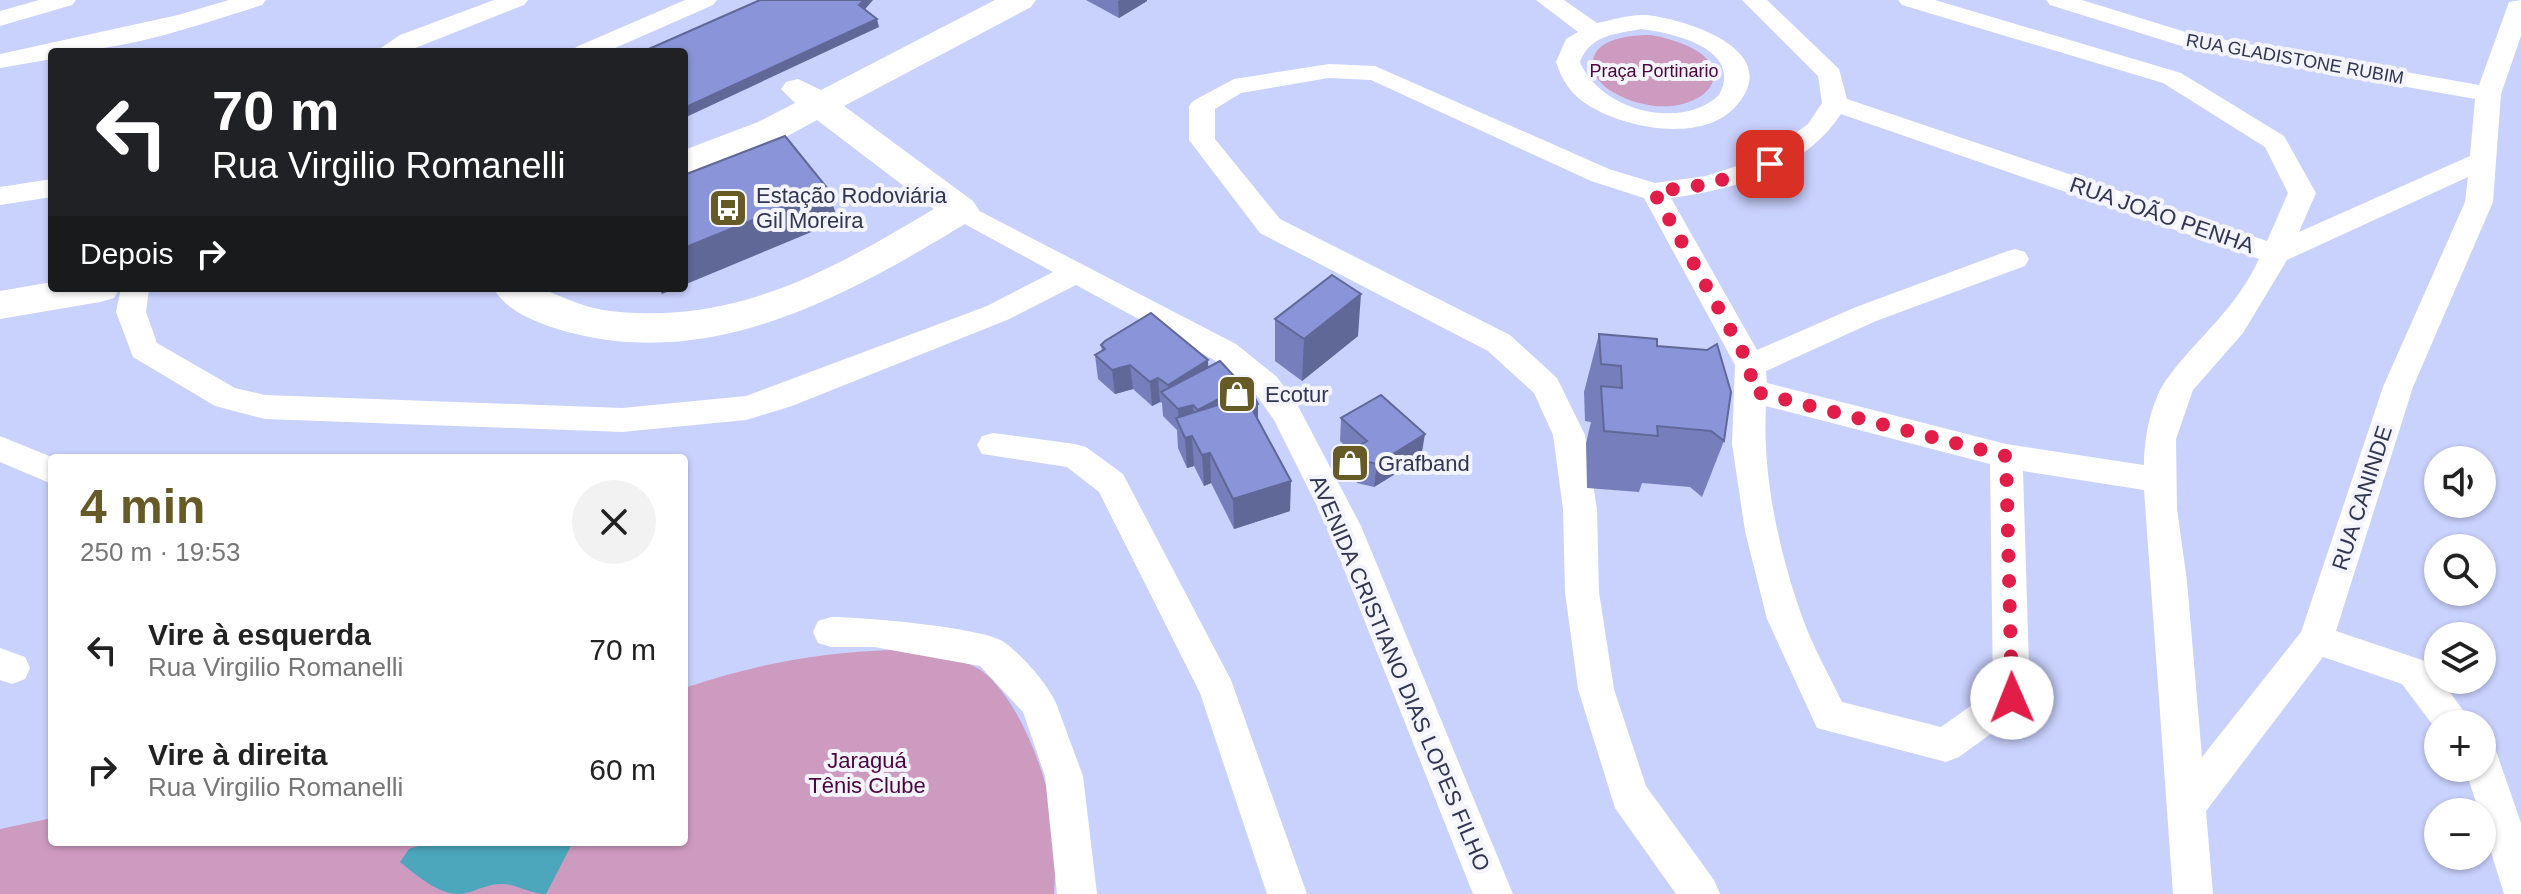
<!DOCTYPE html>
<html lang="pt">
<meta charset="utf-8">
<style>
body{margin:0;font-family:Arial,sans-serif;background:#f2f2f2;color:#222;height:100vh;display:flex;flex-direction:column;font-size:30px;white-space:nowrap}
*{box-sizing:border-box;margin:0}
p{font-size:26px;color:#767676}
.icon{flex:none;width:44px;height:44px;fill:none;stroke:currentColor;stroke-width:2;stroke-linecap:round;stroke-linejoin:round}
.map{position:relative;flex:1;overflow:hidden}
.side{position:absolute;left:48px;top:454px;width:640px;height:392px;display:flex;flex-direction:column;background:#fff;border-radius:8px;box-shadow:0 2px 6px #0004}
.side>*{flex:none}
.guide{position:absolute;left:48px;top:48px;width:640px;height:244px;border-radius:8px;box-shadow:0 2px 6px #0004;background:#202124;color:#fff;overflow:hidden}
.fabs{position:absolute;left:2424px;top:446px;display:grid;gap:16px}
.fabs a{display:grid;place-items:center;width:72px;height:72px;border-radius:50%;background:#fff;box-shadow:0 2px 6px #0004;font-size:40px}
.pin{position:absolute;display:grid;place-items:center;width:68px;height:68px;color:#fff;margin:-34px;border-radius:16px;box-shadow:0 4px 12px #0006}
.me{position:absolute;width:88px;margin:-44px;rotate:359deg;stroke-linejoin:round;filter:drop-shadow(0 0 6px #0008)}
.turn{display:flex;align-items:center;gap:28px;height:168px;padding:0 32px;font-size:36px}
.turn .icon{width:104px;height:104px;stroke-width:2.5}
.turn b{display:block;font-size:56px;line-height:68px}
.then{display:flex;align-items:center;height:76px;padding:0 32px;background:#0003;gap:16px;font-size:30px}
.round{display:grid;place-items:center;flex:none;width:84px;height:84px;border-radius:42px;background:#f2f2f2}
.summary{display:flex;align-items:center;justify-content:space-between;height:136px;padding:0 32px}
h1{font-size:48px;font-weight:600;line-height:60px;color:#665a27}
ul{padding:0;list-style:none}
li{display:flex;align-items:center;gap:24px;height:120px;padding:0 32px}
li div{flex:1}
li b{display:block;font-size:30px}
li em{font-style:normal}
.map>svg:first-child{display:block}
</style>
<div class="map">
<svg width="2521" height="894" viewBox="0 0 2521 894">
<rect width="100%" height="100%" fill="#c9d1fd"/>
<g fill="#ce9bc0">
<path d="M1651,35c123,23 42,105 -40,56 -9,-6 -17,-14 -18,-24 -3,-29 38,-32 58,-32z"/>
<path d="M892,650c23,3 72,7 90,21 41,31 73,123 74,173 0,17 -1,34 -2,50h-1054v-65l52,-11v24h632v-154c68,-23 136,-36 208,-38z"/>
</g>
<path fill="#4ca6bc" d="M430,842h143l-27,52c-16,0 -27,-9 -42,-10 -17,-1 -28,8 -44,10 -23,0 -42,-18 -60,-32l9,-13z"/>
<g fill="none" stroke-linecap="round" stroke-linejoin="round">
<g fill="#fff" fill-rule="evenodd">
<path d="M39,0h37l-4,5 -72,21v-15z"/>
<path d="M229,0h37l-4,5c-67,21 -139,47 -210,47v7l-52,9v-14l178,-39z"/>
<path d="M494,0h34l-4,5 -119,47h-30l25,-17z"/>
<path d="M685,0h32l-4,5 -107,47h-33l3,-5z"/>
<path d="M1536,0h28l33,23c15,-3 33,-9 49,-8 38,4 139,34 91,90 -33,39 -111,24 -149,0 -17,-10 -26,-25 -32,-43l10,-23 12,-7zM1641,29c31,4 103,19 78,66 -39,37 -120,14 -139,-33 10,-27 35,-28 61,-33z"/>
<path d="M1742,0h25l72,69 8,30 420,142 21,-48 -23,-46 -102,-64 -261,-78 -4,-5h37l246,73 103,63 32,57 -17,39 171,-76 5,-57 -287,-51 -138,-43 -4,-5h36l110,34 287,51 30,-83 12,-2v36l-20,58 -8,108 -80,185 -77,244 92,31 45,62h-35v8l-36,-48 -79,-27 -117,154 7,83h-40l-29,-404 -121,-19 7,227 -5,11 -66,48 -13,5 -129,-34 -50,-109 -22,-88 -13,-87 3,-79 -91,-167 -53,-17 -220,-101 -42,-2 -88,15 -26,16v30l65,80 230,116 47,43 28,57 12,74 2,83 15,97 32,97 68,94 6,14h-44l-61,-86 -37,-119 -13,-97 -2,-83 -10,-74 -19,-42 -46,-42 -228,-118 -71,-93v-34l4,-5 41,-22 95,-15 46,2 234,103 46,14 51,-7 55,-18 47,-34 14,-21 -4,-27zM1841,114l418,145c-23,50 -59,76 -90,117 -18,23 -25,61 -25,89l-138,-21 -239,-61 -1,-12 110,-50 149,-55 4,-7 -4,-7 -10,-3 -10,3 -149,55 -99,43 -86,-152c65,-9 132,-27 170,-84zM2468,177l-3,25 -82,185 -82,245 -99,125 -15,-176 -10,-72 -1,-70 17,-49 50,-57 44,-73zM1766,406l224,58 3,226 -52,37 -99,-25c-13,-27 -29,-55 -39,-83 -24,-66 -41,-144 -37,-213z"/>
<path d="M52,179v18l-52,8v-18z"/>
<path d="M960,201l276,143 41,33 21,29 63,120 152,368h-40l-146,-368 -53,-106 -19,-27 -41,-33 -138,-75 -69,35 -215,86 -46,14 -124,12 -357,-13 -50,-13 -82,-49 -17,-45 5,-24h28l-3,24 11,31 78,45 30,7 357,13 124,-12 241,-90 66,-34 -103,-56 -4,-6 4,-6z"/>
<path d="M993,433l82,11 11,3 37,27 108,206 76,214h-40l-67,-201 -101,-201 -32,-25 -85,-13 -5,-9 5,-9z"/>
<path d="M0,436l54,22 -2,26 -52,-22z"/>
<path d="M831,617c30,0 151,10 173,25 18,13 43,41 52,61l27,73 14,118h-40l-12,-118 -22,-64 -43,-46 -106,-19h-43l-13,-4 -5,-11 5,-11z"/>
<path d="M0,648l25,9 5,11 -5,11 -13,5 -12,-4z"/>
<path d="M2482,743l13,5 26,75v71h-17l-22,-71v-11h-3l-14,-44h17z"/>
</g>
<g fill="#fff" fill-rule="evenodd">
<path d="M995,0h41l-5,7 -187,99 129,95 6,9 -6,9c-123,75 -259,154 -409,112 -26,-8 -56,-18 -71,-43 14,0 35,-4 49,1 24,9 42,19 68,22 126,14 220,-40 324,-102l-117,-89 -33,18 -100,37v-25l74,-28 37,-19 -14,-14 5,-7 12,-3 23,11z"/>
<path d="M52,282v6h68l-6,10 -14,4 -100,17v-28z"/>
</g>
</g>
<g fill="#767fbb">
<path d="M1086,0h61v1l-28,17z"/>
<path d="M1275,319l83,17 -56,45 -27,-20z"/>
<path d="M1599,334l58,12 50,4 17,91 -22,56 -12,-10 -48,-4 -3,9 -52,-4 -1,-45 5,-21 -6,-1 -1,-29z"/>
<path d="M1101,345l108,22 49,37v16l32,91 -56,18 -23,-46 -7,3 -10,-20 -7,2 -9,-20 -1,-18 -14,-14 -1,-13 -2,-1 -8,4 -19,-17 -18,5 -17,-15 -3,-24 7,-4z"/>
<path d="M1341,418l80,40 -47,29 -17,-4v-25l-17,-17z"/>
</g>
<g fill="#606898">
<path d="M864,0h9l-12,14 -2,-9z"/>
<path d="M1120,0h27v1l-28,17 -1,-17z"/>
<path d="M877,19l2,8 -195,91v-10z"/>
<path d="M828,189l10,32 -154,64v-37z"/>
<path d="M546,288h9l-7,4z"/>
<path d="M659,288h17l-14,6z"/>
<path d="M1361,294l-3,42 -56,45 2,-42z"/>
<path d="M1208,360l1,24 -40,16 -1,-15z"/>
<path d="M1130,365l3,24 -18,5 -3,-24z"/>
<path d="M1158,378l2,24 -8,4 -2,-24z"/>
<path d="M1246,389l1,24 -14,7 -1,-24z"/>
<path d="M1230,393v24l-31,16 -1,-23z"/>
<path d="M1258,404v31l-7,-28z"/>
<path d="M1193,405l2,24 -16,-4 -1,-16z"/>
<path d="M1425,434l-4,24 -47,29 3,-23z"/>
<path d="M1192,436l2,30 -7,2 -2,-30z"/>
<path d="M1210,453l1,30 -7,3 -2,-31z"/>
<path d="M1291,481l-1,30 -56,18 -1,-30z"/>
</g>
<g fill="#8994d9" stroke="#606898" stroke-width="2">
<path d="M760,0h104l-5,5 18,14 -193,89v-56h-42z"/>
<path d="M785,136l43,53 -144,59v-73z"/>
<path d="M1332,275l29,19 -57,45 -29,-20z"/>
<path d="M1151,313l57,47 -40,25 -10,-7 -8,4 -20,-17 -18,5 -17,-15 10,-6 -4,-4 4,-4z"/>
<path d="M1599,334l58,5v7l50,4 10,-6 14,48 -7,49 -13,-10 -54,-5 1,10 -54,-5 -3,-45 21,2 -1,-22 -20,-2z"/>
<path d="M1220,361l26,28 -14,7 -2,-3 -32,17 -5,-5 -15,4 -17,-17z"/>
<path d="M1253,394l5,10 -7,3 40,74 -58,18 -23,-46 -8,2 -10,-19 -7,2 -9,-20z"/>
<path d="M1381,395l44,39 -48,30 -18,-4 -1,-14 9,-5 -26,-23z"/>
</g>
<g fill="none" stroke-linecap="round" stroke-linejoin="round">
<path stroke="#e11d48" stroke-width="14" stroke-dasharray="0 25.2" d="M1770,164l-61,20 -55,8 96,173 2,26 254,65 6,242"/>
</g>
<defs>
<symbol id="bus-square" viewBox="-11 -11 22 22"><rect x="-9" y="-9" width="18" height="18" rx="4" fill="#665a27" stroke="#f3f4fc"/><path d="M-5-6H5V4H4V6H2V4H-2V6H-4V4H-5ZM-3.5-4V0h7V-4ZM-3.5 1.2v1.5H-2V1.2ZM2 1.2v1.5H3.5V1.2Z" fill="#fff"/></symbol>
<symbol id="shop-square" viewBox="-11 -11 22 22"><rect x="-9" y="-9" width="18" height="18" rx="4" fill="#665a27" stroke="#f3f4fc"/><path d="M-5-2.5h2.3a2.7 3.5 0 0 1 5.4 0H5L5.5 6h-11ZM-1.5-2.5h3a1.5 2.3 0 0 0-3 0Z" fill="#fff"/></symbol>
</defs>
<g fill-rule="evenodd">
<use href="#bus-square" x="706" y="186" width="44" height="44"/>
<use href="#shop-square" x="1215" y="372" width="44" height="44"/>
<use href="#shop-square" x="1328" y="441" width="44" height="44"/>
</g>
<g text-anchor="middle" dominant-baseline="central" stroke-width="8" stroke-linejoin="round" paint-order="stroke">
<g font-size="18" fill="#303552" stroke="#f3f4fc">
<text transform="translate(2295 59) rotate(10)">RUA GLADISTONE RUBIM</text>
</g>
<g font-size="18" fill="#4c0340" stroke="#f3f4fc">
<text x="1654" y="71">Praça Portinario</text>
</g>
<g font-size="22" fill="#303552" stroke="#f3f4fc" text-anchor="start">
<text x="756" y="195">Estação Rodoviária<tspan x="756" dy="25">Gil Moreira</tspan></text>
<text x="1265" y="394">Ecotur</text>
<text x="1378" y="463">Grafband</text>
</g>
<g font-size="22" fill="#303552" stroke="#f3f4fc">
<text transform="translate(2162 215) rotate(19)">RUA JOÃO PENHA</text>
<text transform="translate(2362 498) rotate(-72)">RUA CANINDE</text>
<text transform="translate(1400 673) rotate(67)">AVENIDA CRISTIANO DIAS LOPES FILHO</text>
</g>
<g font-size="22" fill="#4c0340" stroke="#f3f4fc">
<text x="867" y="760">Jaraguá<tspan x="867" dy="25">Tênis Clube</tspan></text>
</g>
</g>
</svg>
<div class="fabs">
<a><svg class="icon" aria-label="sound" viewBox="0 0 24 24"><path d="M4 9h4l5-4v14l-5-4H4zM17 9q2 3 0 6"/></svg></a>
<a><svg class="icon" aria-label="search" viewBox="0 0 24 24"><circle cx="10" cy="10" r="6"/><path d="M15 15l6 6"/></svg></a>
<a><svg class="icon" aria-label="layers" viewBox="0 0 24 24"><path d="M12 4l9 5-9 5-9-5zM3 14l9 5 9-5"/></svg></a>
<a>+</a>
<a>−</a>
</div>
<div class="pin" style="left:1770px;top:164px;background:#d93025"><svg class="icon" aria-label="arrive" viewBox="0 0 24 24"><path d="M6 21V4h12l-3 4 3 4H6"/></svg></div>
<svg class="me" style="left:2012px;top:698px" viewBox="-20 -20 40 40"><circle r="19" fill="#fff"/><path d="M0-13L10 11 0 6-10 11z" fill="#e11d48"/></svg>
<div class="guide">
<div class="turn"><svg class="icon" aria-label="left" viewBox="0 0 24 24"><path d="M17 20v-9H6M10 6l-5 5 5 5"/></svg><div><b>70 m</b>Rua Virgilio Romanelli</div></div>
<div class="then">Depois<svg class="icon" aria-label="right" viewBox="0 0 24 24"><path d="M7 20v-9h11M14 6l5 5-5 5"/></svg></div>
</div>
<section class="side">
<div class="summary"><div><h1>4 min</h1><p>250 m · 19:53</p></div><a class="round"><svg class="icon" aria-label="close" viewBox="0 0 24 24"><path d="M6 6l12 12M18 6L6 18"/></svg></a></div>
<ul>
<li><svg class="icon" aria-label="left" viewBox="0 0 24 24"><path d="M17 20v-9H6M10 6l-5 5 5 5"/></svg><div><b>Vire à esquerda</b><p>Rua Virgilio Romanelli</p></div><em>70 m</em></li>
<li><svg class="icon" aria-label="right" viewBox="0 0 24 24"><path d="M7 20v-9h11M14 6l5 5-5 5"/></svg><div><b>Vire à direita</b><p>Rua Virgilio Romanelli</p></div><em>60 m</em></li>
</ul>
</section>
</div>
